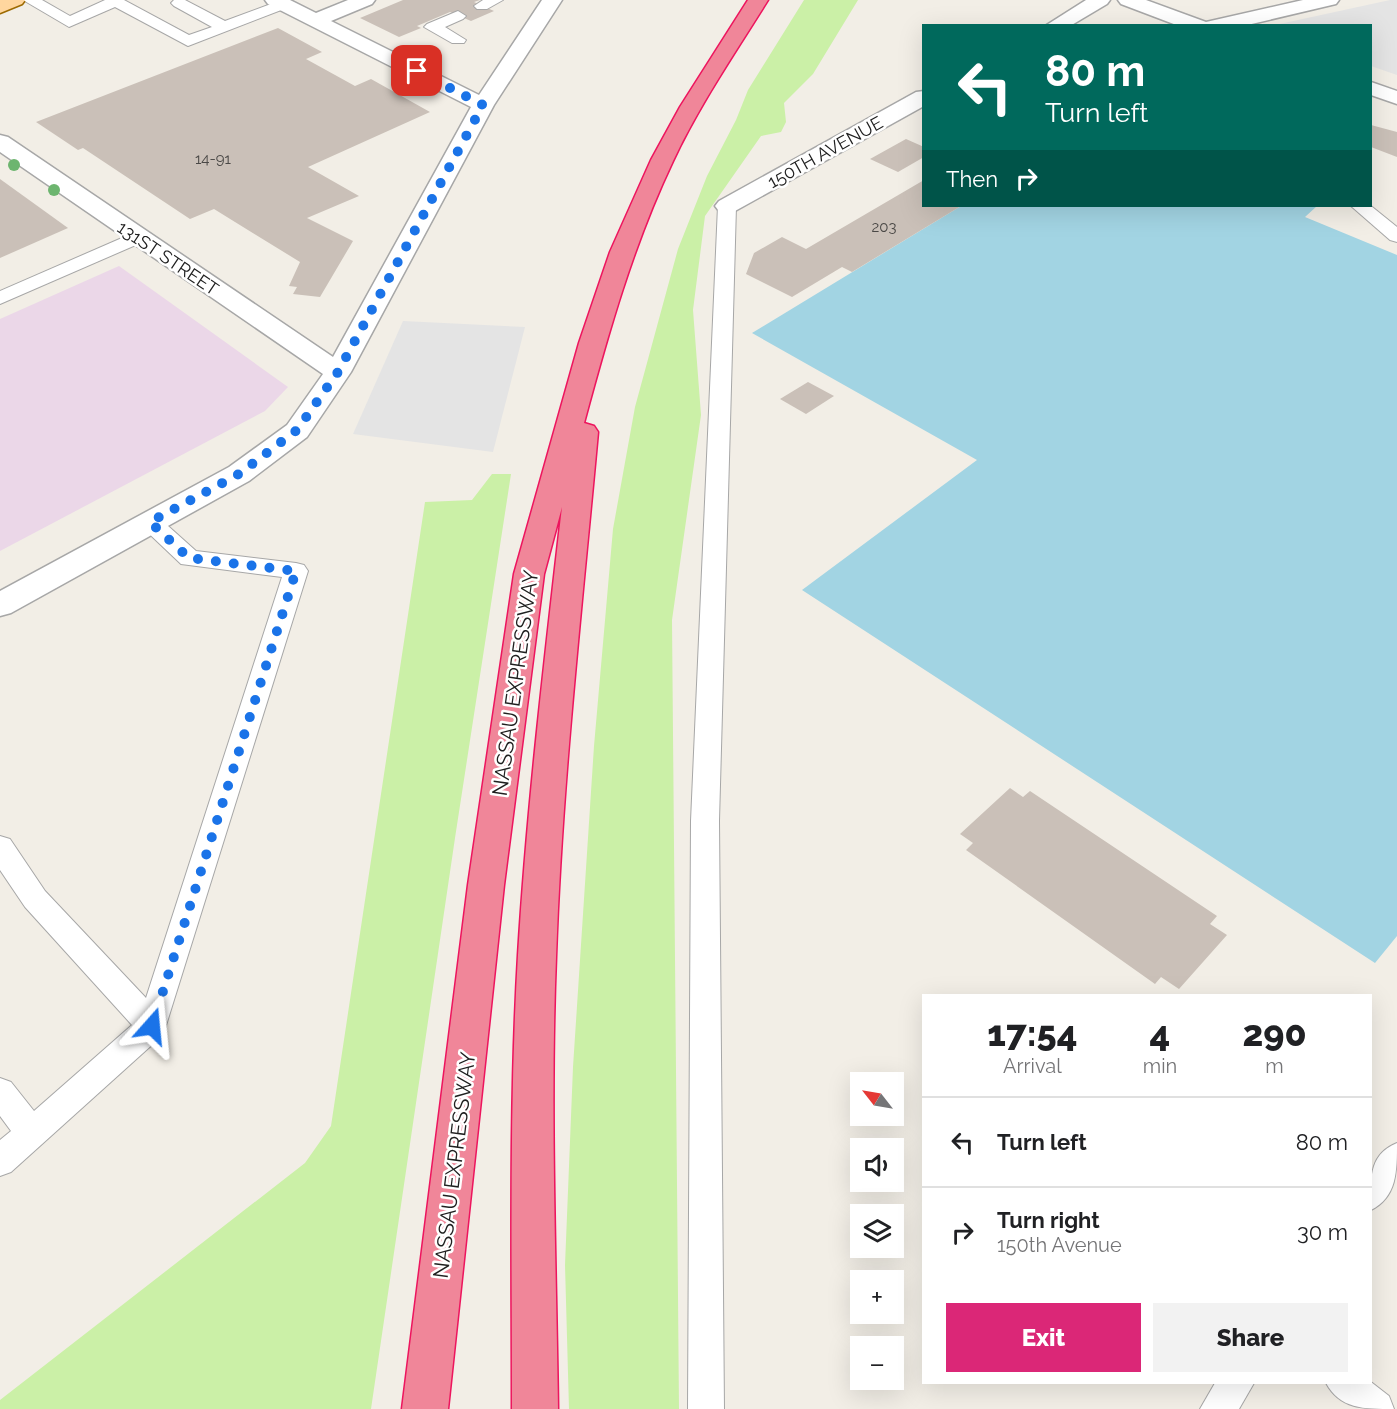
<!DOCTYPE html>
<meta charset="utf-8">
<style>
body{margin:0;font-family:Raleway,sans-serif;background:#f2f2f2;color:#202124;height:100vh;display:flex;flex-direction:column;font-size:22px;white-space:nowrap}
*{box-sizing:border-box;margin:0}
p{font-size:20px;color:#757577}
.icon{flex:none;width:33px;height:33px;fill:none;stroke:currentColor;stroke-width:2;stroke-linecap:round;stroke-linejoin:round}
.map{position:relative;flex:1;overflow:hidden}
.panel{position:absolute;left:922px;top:994px;width:450px;height:390px;display:flex;flex-direction:column;background:#fff;border-radius:0px;box-shadow:0 6px 24px #0002}
.panel>*{flex:none}
.banner{position:absolute;left:922px;top:24px;width:450px;height:183px;border-radius:0px;box-shadow:0 6px 24px #0002;background:#00695c;color:#fff;overflow:hidden}
.needle{width:39px;rotate:301deg}
.buttons{position:absolute;left:850px;top:1072px;display:grid;gap:12px}
.buttons a{display:grid;place-items:center;width:54px;height:54px;border-radius:0px;background:#fff;box-shadow:0 6px 24px #0002;font-size:30px}
.pin{position:absolute;display:grid;place-items:center;width:51px;height:51px;color:#fff;margin:-26px;border-radius:12px;box-shadow:0 3px 9px #0006}
.me{position:absolute;width:66px;margin:-33px;rotate:18deg;stroke-linejoin:round;filter:drop-shadow(0 0 4px #0008)}
.turn{display:flex;align-items:center;gap:21px;height:126px;padding:0 24px;font-size:27px}
.turn .icon{width:78px;height:78px;stroke-width:2.5}
.turn b{display:block;font-size:42px;line-height:51px}
.then{display:flex;align-items:center;height:57px;padding:0 24px;background:#0003;gap:12px;font-size:22px}
.eta{display:flex;justify-content:space-evenly;align-items:center;height:102px;text-align:center}
.eta b{font-size:36px;font-weight:800;line-height:42px}
.cta{display:flex;gap:12px;margin-top:auto;padding:12px 24px}
.cta a{flex:1;height:69px;border-radius:0px;background:#db2777;color:#fff;font-size:24px;font-weight:800;line-height:69px;text-align:center}
.cta a+a{background:#f2f2f2;color:#202124}
ul{padding:0;list-style:none}
li{display:flex;align-items:center;gap:18px;height:90px;padding:0 24px;border-top:2px solid #e0e0e0}
li div{flex:1}
li b{display:block;font-size:22px}
li em{font-style:normal}
.map>svg:first-child{display:block}
</style>
<div class="map">
<svg width="1397" height="1409" viewBox="0 0 1397 1409">
<rect width="100%" height="100%" fill="#f2eee6"/>
<path fill="#ebd7e8" d="M119,266l169,121 -23,24 -265,140v-232z"/>
<g fill="#cbf0a7">
<path d="M804,0h54l-45,74 -29,29 2,19 -5,10 -20,4 -56,80 -12,94 8,105 -29,205 7,789h-110l-4,-144 8,-198 21,-321 19,-217 22,-122 43,-158 29,-73 29,-56 12,-30z"/>
<path d="M492,474h19l-56,364 -84,571h-371v-9l305,-237 26,-37 94,-624 47,-2z"/>
</g>
<g fill="#e4e4e4">
<path d="M1390,0h7v75l-26,-9v-40l-96,-1z"/>
<path d="M403,321l122,6 -32,125 -140,-18z"/>
</g>
<path fill="#a2d4e3" d="M961,206h356l-12,11 92,38v681l-22,27 -573,-373 175,-130 -225,-127z"/>
<g fill="#cac0b8">
<path d="M403,0h77l-6,2 20,9 -23,10 -21,-9 -33,14 4,2 -22,9 -39,-19z"/>
<path d="M278,28l44,24 -16,7 49,27 16,-7 59,33 -122,55 51,29 -52,22 46,23 -33,56 -27,-3 4,-7 -8,-1 11,-24 -86,-53 -24,10 -107,-71 -5,2 -42,-28z"/>
<path d="M1371,125l26,7v25l-26,-10z"/>
<path d="M906,139l18,8v10l-26,15 -28,-13z"/>
<path d="M0,179l68,49 -68,30z"/>
<path d="M924,180v26h37l-109,66 -10,-5 -50,30 -46,-23 8,-21 28,-16 24,12z"/>
<path d="M808,382l26,14 -28,18 -26,-15z"/>
<path d="M1010,788l13,9 7,-6 187,125 -7,8 17,11 -48,54 -18,-12 -6,7 -189,-134 7,-7 -13,-9z"/>
</g>
<g fill="none" stroke-linecap="round" stroke-linejoin="round">
<defs>
<g id="service">
<path d="M23,0h19l28,16 35,-16h19l65,35 23,-8 -38,-21 -3,-3 3,-3h11l40,21 54,-20 7,-1 6,4 -3,3 -101,39 -73,-39 -46,20z"/>
<path d="M483,0h20l-16,9h-10l-3,-3z"/>
<path d="M458,11l8,5 -3,3 -18,8 21,13 -2,3h-12l-28,-16 3,-3z"/>
<path d="M727,201l6,1 3,4 -17,615 5,588h-36l3,-588 27,-615 3,-4z"/>
<path d="M1351,206h20l26,21v15l-7,-2z"/>
<path d="M138,231l7,2 2,4 -2,4 -145,63v-13z"/>
<path d="M150,514l8,3 38,34 100,12 8,2 4,6 -145,464 -152,137 -11,4v-36l11,-9 -11,-15v-38l11,4 23,29 98,-86 -107,-118 -25,-37v-34l10,3 35,52 101,107 136,-421 -101,-13 -39,-37 -3,-5 3,-5z"/>
<path d="M1397,1143c0,28 0,54 -26,67 0,-28 -4,-55 26,-67z"/>
<path d="M1371,1382l18,14 5,13c-31,0 -54,0 -68,-26z"/>
<path d="M1215,1383h39l-15,26h-39z"/>
</g>
<g id="minor">
<path d="M265,0h25l26,13 32,-13h27l-3,4 -41,17 148,74 63,-95h20l-68,105 -143,267 -44,65 -58,44 -238,132 -11,3v-25l229,-124 58,-42 36,-51 -323,-222v-17l8,2 325,220 138,-250 -203,-103z"/>
<path d="M1086,0h24l-3,4 -37,22h-25z"/>
<path d="M1118,0h28l60,22 97,-22h36l-3,4 -93,22h-64l-58,-22z"/>
<path d="M1371,82l26,9v13l-26,-9z"/>
<path d="M924,91v15l-189,105 -8,2 -8,-2 -4,-5 4,-5 197,-109z"/>
</g>
<path id="primary" d="M0,0h25l-3,4 -22,9z"/>
<path id="motorway" d="M748,0h20c-33,53 -69,105 -95,161 -40,84 -65,173 -89,262l10,3 4,6c-16,175 -36,349 -42,525 -6,150 0,301 2,452h-46c0,-151 -3,-303 6,-454 9,-150 27,-299 44,-448l-18,67 -40,311 -56,524h-46l66,-524 46,-311 65,-231 31,-91 41,-92 29,-53z"/>
</defs>
<use href="#service" stroke="#a7a7a7" stroke-width="2"/>
<use href="#minor" stroke="#a7a7a7" stroke-width="3"/>
<use href="#primary" stroke="#9d6a00" stroke-width="3"/>
<use href="#motorway" stroke="#ed155e" stroke-width="3"/>
<use href="#service" fill="#fff" fill-rule="evenodd"/>
<use href="#minor" fill="#fff" fill-rule="evenodd"/>
<use href="#primary" fill="#ffd69e" fill-rule="evenodd"/>
<use href="#motorway" fill="#f08699" fill-rule="evenodd"/>
</g>
<g fill="#6db56f">
<circle cx="14" cy="165" r="6"/>
<circle cx="54" cy="190" r="6"/>
</g>
<g fill="none" stroke-linecap="round" stroke-linejoin="round">
<path stroke="#1a73e8" stroke-width="10" stroke-dasharray="0 18" d="M152,1026l144,-455 -107,-13 -39,-36 89,-48 58,-44 41,-58 145,-267 -66,-34"/>
</g>
<g text-anchor="middle" dominant-baseline="central" stroke-width="5" stroke-linejoin="round" paint-order="stroke">
<g font-size="15" fill="#4a4846">
<text x="213" y="159">14-91</text>
<text x="884" y="227">203</text>
</g>
<g font-size="18" fill="#202020" stroke="#fff">
<text transform="translate(825 152) rotate(-29)">150TH AVENUE</text>
<text transform="translate(168 258) rotate(34)">131ST STREET</text>
</g>
<g font-size="21" fill="#202020" stroke="#fff">
<text transform="translate(515 683) rotate(-82)">NASSAU EXPRESSWAY</text>
<text transform="translate(454 1165) rotate(-83)">NASSAU EXPRESSWAY</text>
</g>
</g>
</svg>
<div class="buttons">
<a><svg class="needle" viewBox="-14 -14 28 28"><path d="M0-13l5 13h-10z" fill="#e53935"/><path d="M0 13l5-13h-10z" fill="#757577"/></svg></a>
<a><svg class="icon" aria-label="sound" viewBox="0 0 24 24"><path d="M4 9h4l5-4v14l-5-4H4zM17 9q2 3 0 6"/></svg></a>
<a><svg class="icon" aria-label="layers" viewBox="0 0 24 24"><path d="M12 4l9 5-9 5-9-5zM3 14l9 5 9-5"/></svg></a>
<a>+</a>
<a>−</a>
</div>
<div class="pin" style="left:417px;top:71px;background:#d93025"><svg class="icon" aria-label="arrive" viewBox="0 0 24 24"><path d="M6 21V4h12l-3 4 3 4H6"/></svg></div>
<svg class="me" style="left:152px;top:1026px" viewBox="-20 -20 40 40"><path d="M0-17L14 15 0 8-14 15z" fill="#1a73e8" stroke="#fff" stroke-width="4"/></svg>
<div class="banner">
<div class="turn"><svg class="icon" aria-label="left" viewBox="0 0 24 24"><path d="M17 20v-9H6M10 6l-5 5 5 5"/></svg><div><b>80 m</b>Turn left</div></div>
<div class="then">Then<svg class="icon" aria-label="right" viewBox="0 0 24 24"><path d="M7 20v-9h11M14 6l5 5-5 5"/></svg></div>
</div>
<section class="panel">
<div class="eta">
<div><b>17:54</b><p>Arrival</p></div>
<div><b>4</b><p>min</p></div>
<div><b>290</b><p>m</p></div>
</div>
<ul>
<li><svg class="icon" aria-label="left" viewBox="0 0 24 24"><path d="M17 20v-9H6M10 6l-5 5 5 5"/></svg><div><b>Turn left</b></div><em>80 m</em></li>
<li><svg class="icon" aria-label="right" viewBox="0 0 24 24"><path d="M7 20v-9h11M14 6l5 5-5 5"/></svg><div><b>Turn right</b><p>150th Avenue</p></div><em>30 m</em></li>
</ul>
<div class="cta"><a>Exit</a><a>Share</a></div>
</section>
</div>
